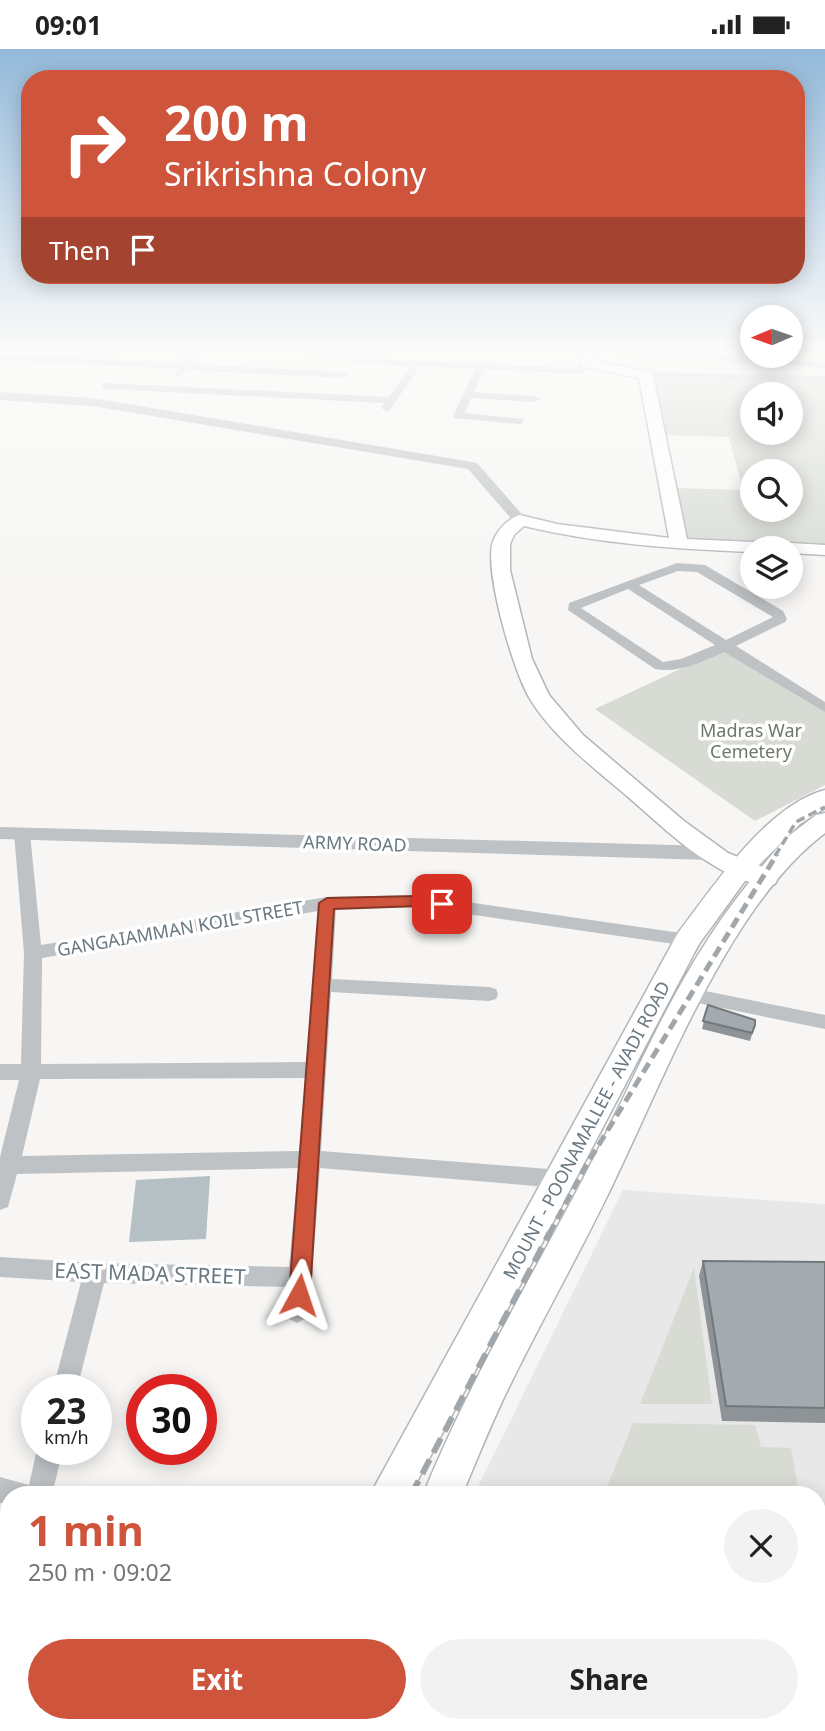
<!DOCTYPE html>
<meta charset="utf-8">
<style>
body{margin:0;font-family:"Noto Sans",sans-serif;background:#f2f2f2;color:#222;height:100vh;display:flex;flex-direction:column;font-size:26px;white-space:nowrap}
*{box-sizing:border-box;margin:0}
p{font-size:23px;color:#767676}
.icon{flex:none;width:38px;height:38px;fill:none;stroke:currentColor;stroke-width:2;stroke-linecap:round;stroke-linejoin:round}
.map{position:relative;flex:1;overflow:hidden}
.details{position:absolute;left:0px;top:1437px;width:826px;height:247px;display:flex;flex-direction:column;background:#fff;border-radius:28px 28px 0 0;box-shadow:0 4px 18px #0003}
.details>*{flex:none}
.guide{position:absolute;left:21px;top:21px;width:784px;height:214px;border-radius:28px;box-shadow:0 4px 18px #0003;background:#ce543c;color:#fff;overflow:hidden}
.needle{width:46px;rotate:268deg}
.controls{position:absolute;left:740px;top:256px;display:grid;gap:14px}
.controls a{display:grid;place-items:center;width:63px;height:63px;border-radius:50%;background:#fff;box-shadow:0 4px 18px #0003;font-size:35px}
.speed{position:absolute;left:21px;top:1325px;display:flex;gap:14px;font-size:35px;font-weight:700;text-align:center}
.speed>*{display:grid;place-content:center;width:91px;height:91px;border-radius:50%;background:#fff;box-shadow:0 4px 18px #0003;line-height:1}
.speed small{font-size:18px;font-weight:400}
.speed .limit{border:10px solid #d22;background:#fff;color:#111}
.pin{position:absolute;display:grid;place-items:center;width:60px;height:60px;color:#fff;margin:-30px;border-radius:14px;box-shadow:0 4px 10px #0006}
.me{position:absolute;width:77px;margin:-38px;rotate:5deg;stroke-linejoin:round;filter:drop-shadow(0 0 5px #0008)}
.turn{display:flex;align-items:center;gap:24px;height:147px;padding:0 28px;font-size:32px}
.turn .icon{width:91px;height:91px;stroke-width:2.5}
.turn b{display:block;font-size:49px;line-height:60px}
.then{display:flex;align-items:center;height:66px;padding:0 28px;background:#0003;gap:14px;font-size:26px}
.round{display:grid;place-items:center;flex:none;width:74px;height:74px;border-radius:37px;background:#f2f2f2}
.summary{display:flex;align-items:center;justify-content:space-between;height:119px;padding:0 28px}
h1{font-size:42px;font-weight:700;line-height:52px;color:#ce543c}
.cta{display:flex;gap:14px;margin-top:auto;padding:14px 28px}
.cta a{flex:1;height:80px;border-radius:42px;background:#ce543c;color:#fff;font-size:28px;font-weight:700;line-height:80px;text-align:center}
.cta a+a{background:#f2f2f2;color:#222}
.status{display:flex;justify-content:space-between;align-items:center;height:49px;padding:0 35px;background:#fff;direction:ltr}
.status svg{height:19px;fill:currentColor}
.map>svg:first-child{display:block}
</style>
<div class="status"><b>09:01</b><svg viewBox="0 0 49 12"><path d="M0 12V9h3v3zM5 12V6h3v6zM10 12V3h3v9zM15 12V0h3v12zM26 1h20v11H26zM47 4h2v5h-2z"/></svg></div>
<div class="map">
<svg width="825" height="1682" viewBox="0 0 825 1682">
<rect width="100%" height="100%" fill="#f7f6f4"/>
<path fill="#e7e8e7" d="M623,1141l202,14v527h-267l-12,-7h271v-229h-343z"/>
<g fill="#d7dbd4" fill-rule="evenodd">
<path d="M652,327l173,4v166l-139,-5 -10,-53 67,2 -14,-53 -65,-2zM752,345h39v38h-39zM752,422h39v38h-39z"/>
<path d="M725,599l100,62v75l-70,36 -160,-112z"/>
<path d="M694,1219l18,136h-72z"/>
<path d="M633,1374l122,2 6,22 30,1 8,46h-195z"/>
</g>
<path fill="#b5c0c4" d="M210,1127l-4,63 -77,3 7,-62z"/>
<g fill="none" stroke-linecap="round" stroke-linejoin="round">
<defs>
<path id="secondary" d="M584,299h14l-2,13 55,11 2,3 34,164 88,4 8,4 8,-4 34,2v10l-34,-2v-5h-39v4c-76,-3 -153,-8 -228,-26l-10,9 -4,9v26l22,89 17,36 34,40 101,86 44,32 47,19 3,6 -3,6c-18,5 -50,-11 -65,-21 -30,-18 -56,-44 -83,-67 -34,-29 -73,-58 -97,-97 -17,-28 -44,-123 -38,-154 3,-13 16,-27 28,-30l37,9 112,14 -30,-160 -57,-12 -2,-3z"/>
<g id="primary">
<path d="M825,741v18l-25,16 -14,14 30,-23 9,-2v20c-96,72 -160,244 -212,351 -32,67 -69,132 -102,199 -18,36 -33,74 -49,112h-39c45,-111 106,-213 161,-318 42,-80 76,-165 126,-241 22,-34 48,-65 74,-96l-34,34 -51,70 -289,551h-40l308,-562c35,-46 89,-128 147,-143z"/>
<path d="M240,1675h44l-3,7h-44z"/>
<path d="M296,1675h45l-3,7h-45z"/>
</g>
</defs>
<use href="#secondary" stroke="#b1b6b9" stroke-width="3"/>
<use href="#primary" stroke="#b2b6b9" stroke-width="3"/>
<g fill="#bec2c5" fill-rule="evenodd">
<path d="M191,299h10l-10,16 153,8 5,3 -5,3 -157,-8 -8,8 -5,-3 4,-6 -178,-9v-6l181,9z"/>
<path d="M283,299h67l17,4 -5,3 -74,-4z"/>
<path d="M595,299h49l181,14v6l-225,-17z"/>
<path d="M792,299h33v5z"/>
<path d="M350,309l228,10 5,-7 9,2 -11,11 -96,-5 -11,23 61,4 5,3 -5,3 -64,-4 -6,15 58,6v4l-4,1 -65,-6 -1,-2 22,-47 -55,-3 -30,44 -4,1 -5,-3 3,-5 -278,-14 -5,-3 5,-3 283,14 21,-31 -56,-3 -4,-1z"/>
<path d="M646,323l179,4v6l-183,-5 -1,-2z"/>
<path d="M677,514l28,2 78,46 4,8 -2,3 -49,24 89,56v10l-101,-60c-20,9 -46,22 -69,17l-87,-59 1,-7zM678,522l19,1 76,45 -47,23 -87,-55zM628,540l87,56 -34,14 -18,3 -82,-54z"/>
<path d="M22,779l8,5 11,112 286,-48 92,-2 269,39 6,2 3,4 -3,4 -6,2 -269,-39 -83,2 -4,70 157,8 7,2 2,5 -2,5 -7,2 -158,-9 -10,159 239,19 8,3 3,6 -3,6 -8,3 -240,-20 -8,109 -3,35 -4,7 -8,4 -8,-4 -4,-7 3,-25 -184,-4 -27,106h-24l28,-107 -81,-5v-20l95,6 194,4 9,-99 -281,6 -9,33 -8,3v-53l19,-77h-19v-16h21l3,-111 -10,-120zM318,862l-11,151 -266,2 1,-106zM306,1029l-6,73 -278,5 18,-77z"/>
<path d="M690,939l135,27v14l-142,-29 -2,-5 2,-5z"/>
<path d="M37,1400h26l-11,46h-43v10l-9,-2v-26l29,8z"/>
</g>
<g fill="#bec2c5" fill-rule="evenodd">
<path d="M0,343l92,6 380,64 5,1 50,57 -7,4 -5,-1 -47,-54 -376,-63 -92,-6z"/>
<path d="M0,778l710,19 7,2 3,5 -3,5 -7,2 -710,-21z"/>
</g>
<use href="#secondary" fill="#fff" fill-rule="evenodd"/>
<use href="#primary" fill="#fff" fill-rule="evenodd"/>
<path stroke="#a0a6aa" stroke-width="3.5" stroke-dasharray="9 4.5" stroke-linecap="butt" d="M775,807l21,-34 29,-15"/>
<path stroke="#a0a6aa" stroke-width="5" stroke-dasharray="11 6" stroke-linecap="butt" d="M549,1185l35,-65 193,-315"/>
<g stroke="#a0a6aa" stroke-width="6" stroke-dasharray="16 8" stroke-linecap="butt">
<path d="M411,1446l139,-263"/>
<path d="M285,1682l4,-7"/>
<path d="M297,1682l4,-7"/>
</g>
</g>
<g fill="#8d9397">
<path d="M708,956l47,20 -5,16 -48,-12z"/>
<path d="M703,1212l122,1v161l-103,-2 -23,-145z"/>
</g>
<g fill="#a4abb0" stroke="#73787b" stroke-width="2">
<path d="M708,956l47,15v5l-3,8 -49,-12z"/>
<path d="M703,1212l122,1v146l-99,-2z"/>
</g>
<linearGradient id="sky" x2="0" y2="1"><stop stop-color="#93b9da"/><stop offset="0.56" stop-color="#fbfbfa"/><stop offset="1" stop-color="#fbfbfa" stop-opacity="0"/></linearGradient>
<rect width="825" height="535" fill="url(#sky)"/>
<path fill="#ce543c" stroke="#863727" stroke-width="2" d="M419,847l23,3 8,5 -8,6 -23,-4 -85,3 -24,386 -3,6 -8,3 -7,-3 -3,-6 30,-392 8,-5z"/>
<g text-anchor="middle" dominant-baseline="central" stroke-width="7" stroke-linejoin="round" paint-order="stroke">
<g font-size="18" fill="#6c7967" stroke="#fff">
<text x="751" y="681">Madras War<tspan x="751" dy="21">Cemetery</tspan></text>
</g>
<g font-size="18" fill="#697881" stroke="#fff">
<text transform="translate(355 794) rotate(2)">ARMY ROAD</text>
<text transform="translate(180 879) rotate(-10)">GANGAIAMMAN KOIL STREET</text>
<text transform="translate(586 1081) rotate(-62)">MOUNT - POONAMALLEE - AVADI ROAD</text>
</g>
<g font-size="21" fill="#697881" stroke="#fff">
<text transform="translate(150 1224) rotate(2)">EAST MADA STREET</text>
</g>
</g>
</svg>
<div class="controls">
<a><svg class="needle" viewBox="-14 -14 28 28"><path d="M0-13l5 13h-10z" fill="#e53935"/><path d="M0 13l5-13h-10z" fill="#767676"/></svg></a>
<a><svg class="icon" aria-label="sound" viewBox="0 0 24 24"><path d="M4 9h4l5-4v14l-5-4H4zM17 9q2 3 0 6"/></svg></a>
<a><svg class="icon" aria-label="search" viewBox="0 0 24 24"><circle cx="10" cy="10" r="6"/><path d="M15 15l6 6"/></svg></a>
<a><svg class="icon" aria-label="layers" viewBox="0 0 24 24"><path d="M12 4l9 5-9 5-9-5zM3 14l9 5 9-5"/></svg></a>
</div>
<div class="speed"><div>23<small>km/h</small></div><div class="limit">30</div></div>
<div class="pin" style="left:442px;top:855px;background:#d93025"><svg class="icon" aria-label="arrive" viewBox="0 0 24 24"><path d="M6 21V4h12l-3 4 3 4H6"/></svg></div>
<svg class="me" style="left:299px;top:1246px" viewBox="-20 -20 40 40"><path d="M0-17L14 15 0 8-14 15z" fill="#ce543c" stroke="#fff" stroke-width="4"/></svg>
<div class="guide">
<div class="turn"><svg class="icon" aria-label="right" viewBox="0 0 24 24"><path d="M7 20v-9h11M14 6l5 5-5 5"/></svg><div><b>200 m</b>Srikrishna Colony</div></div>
<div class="then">Then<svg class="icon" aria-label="arrive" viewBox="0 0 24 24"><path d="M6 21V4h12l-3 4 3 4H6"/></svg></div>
</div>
<section class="details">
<div class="summary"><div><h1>1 min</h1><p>250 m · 09:02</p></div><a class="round"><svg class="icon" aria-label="close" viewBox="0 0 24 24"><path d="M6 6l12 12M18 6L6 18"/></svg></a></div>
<div class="cta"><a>Exit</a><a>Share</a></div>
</section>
</div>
